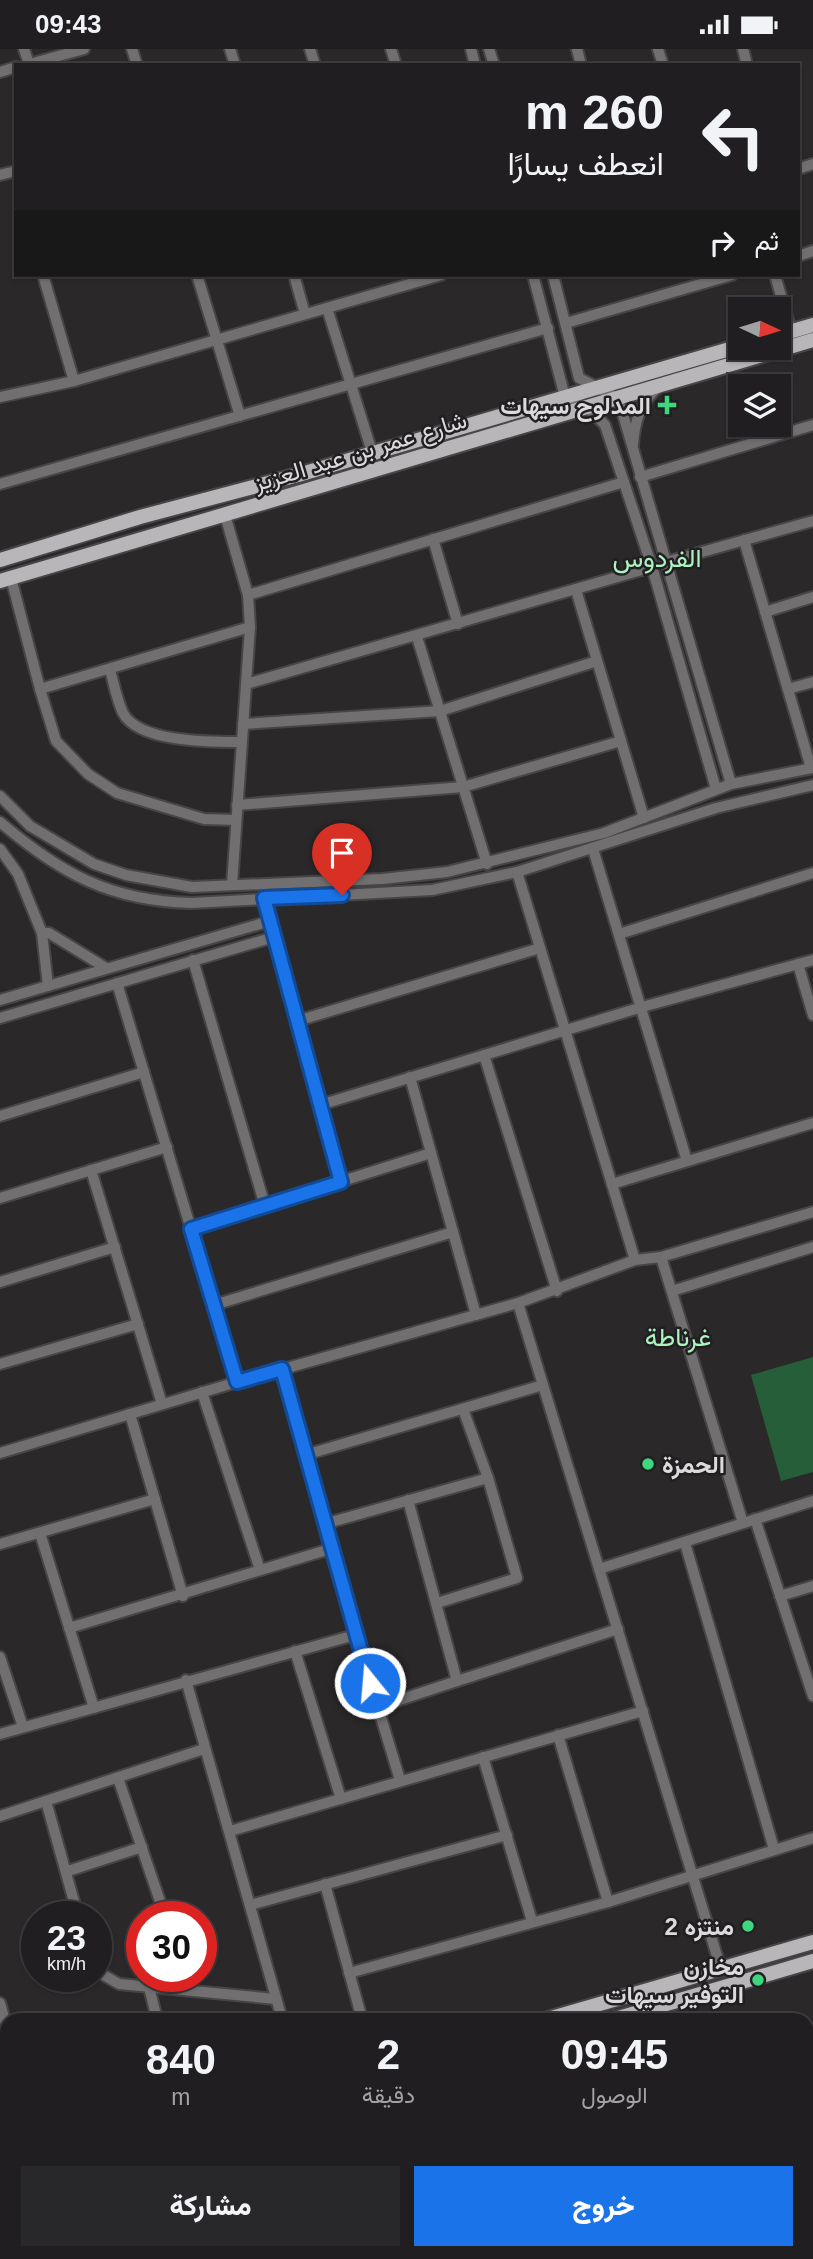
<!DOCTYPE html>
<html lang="ar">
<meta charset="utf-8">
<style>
body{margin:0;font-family:Helvetica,Vazirmatn,sans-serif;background:#282729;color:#f1f3f6;direction:rtl;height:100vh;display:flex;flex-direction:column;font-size:26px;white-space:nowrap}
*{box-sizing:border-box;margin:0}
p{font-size:23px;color:#a2a2a5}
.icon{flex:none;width:38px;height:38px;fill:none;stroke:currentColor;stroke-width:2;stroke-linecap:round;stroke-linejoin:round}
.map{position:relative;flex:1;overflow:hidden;direction:ltr}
.drawer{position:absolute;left:0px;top:1964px;width:814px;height:247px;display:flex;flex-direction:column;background:#201e20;border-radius:21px 21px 0 0;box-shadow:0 2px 5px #0004,0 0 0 2px #3d3c3e;direction:rtl}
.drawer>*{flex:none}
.hud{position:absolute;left:14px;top:14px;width:786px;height:214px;border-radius:0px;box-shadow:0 2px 5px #0004,0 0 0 2px #3d3c3e;direction:rtl;background:#201e20;color:#f1f3f6;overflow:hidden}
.needle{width:46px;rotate:94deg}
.buttons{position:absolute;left:728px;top:248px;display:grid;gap:14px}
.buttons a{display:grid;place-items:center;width:63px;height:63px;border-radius:0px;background:#201e20;box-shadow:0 2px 5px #0004,0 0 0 2px #3d3c3e;font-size:35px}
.speed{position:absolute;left:21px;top:1852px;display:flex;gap:14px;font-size:35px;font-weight:700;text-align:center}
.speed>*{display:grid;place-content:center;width:91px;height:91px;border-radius:50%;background:#201e20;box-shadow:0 2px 5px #0004,0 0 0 2px #3d3c3e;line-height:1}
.speed small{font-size:18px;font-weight:400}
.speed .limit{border:10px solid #d22;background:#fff;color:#111}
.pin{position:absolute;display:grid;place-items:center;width:60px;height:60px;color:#fff;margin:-72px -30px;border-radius:50% 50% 50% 0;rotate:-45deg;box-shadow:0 0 7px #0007}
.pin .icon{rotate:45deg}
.me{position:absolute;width:77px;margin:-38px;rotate:343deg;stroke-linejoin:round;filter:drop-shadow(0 0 5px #0008)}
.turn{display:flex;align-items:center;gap:24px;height:147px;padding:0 21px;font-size:32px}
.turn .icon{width:91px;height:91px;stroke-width:2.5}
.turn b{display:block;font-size:49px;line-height:60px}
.then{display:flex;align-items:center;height:66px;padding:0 21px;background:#0003;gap:14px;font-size:26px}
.eta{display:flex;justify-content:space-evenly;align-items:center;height:119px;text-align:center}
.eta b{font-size:42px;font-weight:800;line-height:49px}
.button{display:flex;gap:14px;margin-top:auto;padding:14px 21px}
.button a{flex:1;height:80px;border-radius:0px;background:#1a73e8;color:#fff;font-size:28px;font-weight:800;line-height:80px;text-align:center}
.button a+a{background:#282729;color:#f1f3f6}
.status{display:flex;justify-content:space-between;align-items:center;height:49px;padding:0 35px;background:#201e20;direction:ltr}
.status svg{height:19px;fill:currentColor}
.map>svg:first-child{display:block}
</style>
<div class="status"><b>09:43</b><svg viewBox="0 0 49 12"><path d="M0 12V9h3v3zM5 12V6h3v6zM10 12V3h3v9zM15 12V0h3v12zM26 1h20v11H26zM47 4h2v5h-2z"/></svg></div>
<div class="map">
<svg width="813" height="2210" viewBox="0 0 813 2210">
<rect width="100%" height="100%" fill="#2b282a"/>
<path fill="#255e39" d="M813,1308v115l-32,9 -30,-106z"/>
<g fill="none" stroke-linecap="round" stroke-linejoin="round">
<defs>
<g id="minor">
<path d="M24,0l5,15"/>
<path d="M132,0l5,16"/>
<path d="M230,0l5,16"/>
<path d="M310,0l5,16"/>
<path d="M391,0l5,16"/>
<path d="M471,0l4,16"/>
<path d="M489,0l5,16"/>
<path d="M577,0l4,16"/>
<path d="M658,0l5,16"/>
<path d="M743,0l4,16"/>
<path d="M26,16l58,-16"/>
<path d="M0,23l16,-5"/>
<path d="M798,120l15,-5"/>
<path d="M0,126l16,-4"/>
<path d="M798,207l15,-5"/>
<path d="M43,226l31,106"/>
<path d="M197,226l43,141"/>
<path d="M294,226l11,39"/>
<path d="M533,226l32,122 22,10 18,18 47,142 64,222"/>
<path d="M553,226l26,103 38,20 5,13 109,373"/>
<path d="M775,226l16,56"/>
<path d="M327,259l45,144"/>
<path d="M566,274l166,-48"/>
<path d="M0,348l74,-16 367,-106"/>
<path d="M633,395c2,-24 7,-40 25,-57"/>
<path d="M640,428l173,-52"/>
<path d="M0,435l548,-156"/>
<path d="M225,466l23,80 2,32 -18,258"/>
<path d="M433,490l25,85"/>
<path d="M744,491l67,228"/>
<path d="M666,513l147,-41"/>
<path d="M5,532l6,-3 29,111"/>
<path d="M576,541l68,228"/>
<path d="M248,546l376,-113"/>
<path d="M765,563l48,-15"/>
<path d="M417,588l70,227"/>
<path d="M110,621c4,14 7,30 13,43 16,30 90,29 119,29"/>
<path d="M246,635l406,-117"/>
<path d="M788,640l25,-7"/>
<path d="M243,675l197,-13 157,-50"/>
<path d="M0,747l30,30 64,38 32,11 66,12 190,-8 65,-7 157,-39 127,-49 82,-16"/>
<path d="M237,756l226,-18 158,-46"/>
<path d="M236,771l-32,-1 -87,-26 -29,-19 -32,-33 -16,-52 210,-62"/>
<path d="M0,773c61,52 111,79 192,81l240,-13 85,-18 199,-64 97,-23"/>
<path d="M0,800l18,25 24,59 6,53"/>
<path d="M593,800l94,312"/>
<path d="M517,823l118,388"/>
<path d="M264,849l77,284"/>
<path d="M42,884h7l57,35"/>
<path d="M619,885l194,-61"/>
<path d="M193,911l72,246"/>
<path d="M798,915l15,51"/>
<path d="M117,934l120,399"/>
<path d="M0,951l270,-79"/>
<path d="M0,969l274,-81"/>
<path d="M297,972l243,-73"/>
<path d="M484,1006l73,236"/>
<path d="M410,1028l66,238"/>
<path d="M320,1056l322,-98 171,-47"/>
<path d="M0,1067l144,-44"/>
<path d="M91,1121l71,234"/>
<path d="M612,1135l201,-61"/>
<path d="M0,1149l167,-51"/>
<path d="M191,1180l240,-76"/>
<path d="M661,1208l82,266"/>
<path d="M0,1233l115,-35"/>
<path d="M672,1242l141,-44"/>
<path d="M518,1254l203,666"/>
<path d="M214,1256l239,-73"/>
<path d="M0,1315l138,-40"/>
<path d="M282,1320l48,180 70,231"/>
<path d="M202,1343l58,178"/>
<path d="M130,1365l53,182"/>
<path d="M0,1404l237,-71 281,-79 117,-43 26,-3 152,-45"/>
<path d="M305,1406l238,-70"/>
<path d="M755,1470l58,177"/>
<path d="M324,1475l164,-46"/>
<path d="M40,1484l54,175"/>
<path d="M685,1494l89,306"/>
<path d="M0,1495l155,-45"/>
<path d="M599,1520l214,-68"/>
<path d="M780,1547l33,-10"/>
<path d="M437,1554l80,-25 -29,-100 -25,-69"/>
<path d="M69,1579l261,-79"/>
<path d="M295,1602l46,148"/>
<path d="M0,1608l23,70"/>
<path d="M186,1631l96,339"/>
<path d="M457,1632l161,-52"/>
<path d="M378,1658l79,-26 -49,-181"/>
<path d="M0,1685l355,-99"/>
<path d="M558,1686l50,167"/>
<path d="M483,1708l49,164"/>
<path d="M118,1729l47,138"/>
<path d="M46,1752l32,115"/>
<path d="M0,1767l204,-67"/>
<path d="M230,1782l413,-120"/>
<path d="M68,1822l74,-24"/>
<path d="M325,1835l37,135"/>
<path d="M250,1856l257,-70"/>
<path d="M96,1914l4,10 19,11 157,15"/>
<path d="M349,1924l259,-71 205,-64"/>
<path d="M183,1927l4,14"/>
<path d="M149,1938l8,32"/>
<path d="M0,1954l7,25"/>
<path d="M0,2010l7,23"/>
<path d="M807,2027l6,-2"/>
<path d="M807,2117l6,21"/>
<path d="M55,2203l2,7"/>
<path d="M183,2203l2,7"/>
<path d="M403,2203l2,7"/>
<path d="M509,2203l2,7"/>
<path d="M749,2203l2,7"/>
<path d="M313,2210l23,-7"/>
<path d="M524,2210l23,-7"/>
</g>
<g id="major">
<path d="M779,286l34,-10"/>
<path d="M0,511l140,-43 158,-42 442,-129"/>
<path d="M0,532l813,-241"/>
<path d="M548,1970l265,-77"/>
<path d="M615,1970l198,-58"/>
<path d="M0,2121l7,-6"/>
<path d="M0,2151l7,-2"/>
<path d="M75,2203l1,7"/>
</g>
</defs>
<use href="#minor" stroke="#474546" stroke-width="14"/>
<use href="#major" stroke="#474546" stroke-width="18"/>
<use href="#minor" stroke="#716f70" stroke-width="10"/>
<use href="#major" stroke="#b8b6b8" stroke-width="14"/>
</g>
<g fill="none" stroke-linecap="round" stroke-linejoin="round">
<defs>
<path id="route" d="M342,846l-78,3 77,284 -150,47 46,153 45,-13 88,314"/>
</defs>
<use href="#route" stroke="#114b97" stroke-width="18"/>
<use href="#route" stroke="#1a73e8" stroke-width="12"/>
</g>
<g fill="#3fd77d" stroke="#211f21" stroke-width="2.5">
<path d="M663.5 345.5h7v7h7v7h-7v7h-7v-7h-7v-7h7z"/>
<circle cx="648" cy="1415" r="7"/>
<circle cx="748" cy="1877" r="7"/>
<circle cx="758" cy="1931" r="7"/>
</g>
<g text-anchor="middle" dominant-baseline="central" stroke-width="5" stroke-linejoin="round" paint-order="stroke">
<g font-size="24" font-weight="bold" fill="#dcdbdc" stroke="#211f21" text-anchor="end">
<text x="651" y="356">المدلوح سيهات</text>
<text x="662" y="1415" text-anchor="start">الحمزة</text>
<text x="734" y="1877">منتزه 2</text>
<text x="744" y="1917">مخازن<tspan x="744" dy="28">التوفير سيهات</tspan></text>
</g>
<g font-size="24" fill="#dcdbdc" stroke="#211f21">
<text transform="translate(360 402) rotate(-17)">شارع عمر بن عبد العزيز</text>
</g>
<g font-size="26" fill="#acf3bf" stroke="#211f21">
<text x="657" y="509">الفردوس</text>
<text x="678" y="1288">غرناطة</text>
</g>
</g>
</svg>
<div class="buttons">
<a><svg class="needle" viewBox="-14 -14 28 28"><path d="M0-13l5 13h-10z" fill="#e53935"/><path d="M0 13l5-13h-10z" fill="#a2a2a5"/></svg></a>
<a><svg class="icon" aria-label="layers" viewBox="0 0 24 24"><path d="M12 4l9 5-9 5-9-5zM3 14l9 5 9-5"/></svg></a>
</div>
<div class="speed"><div>23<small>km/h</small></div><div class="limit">30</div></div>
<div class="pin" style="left:342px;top:846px;background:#d93025"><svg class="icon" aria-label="arrive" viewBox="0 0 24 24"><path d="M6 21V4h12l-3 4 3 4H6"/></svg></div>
<svg class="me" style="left:370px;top:1634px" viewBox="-20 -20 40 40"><circle r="17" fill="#1a73e8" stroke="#fff" stroke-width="3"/><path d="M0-11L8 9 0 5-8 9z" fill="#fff"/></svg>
<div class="hud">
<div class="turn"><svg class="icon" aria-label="left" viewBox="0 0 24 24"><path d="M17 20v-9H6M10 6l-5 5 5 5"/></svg><div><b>260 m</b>انعطف يسارًا</div></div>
<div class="then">ثم<svg class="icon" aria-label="right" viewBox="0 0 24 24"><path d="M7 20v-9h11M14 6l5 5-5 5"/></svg></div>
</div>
<section class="drawer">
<div class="eta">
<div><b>09:45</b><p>الوصول</p></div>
<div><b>2</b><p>دقيقة</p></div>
<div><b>840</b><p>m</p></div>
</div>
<div class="button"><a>خروج</a><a>مشاركة</a></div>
</section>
</div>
